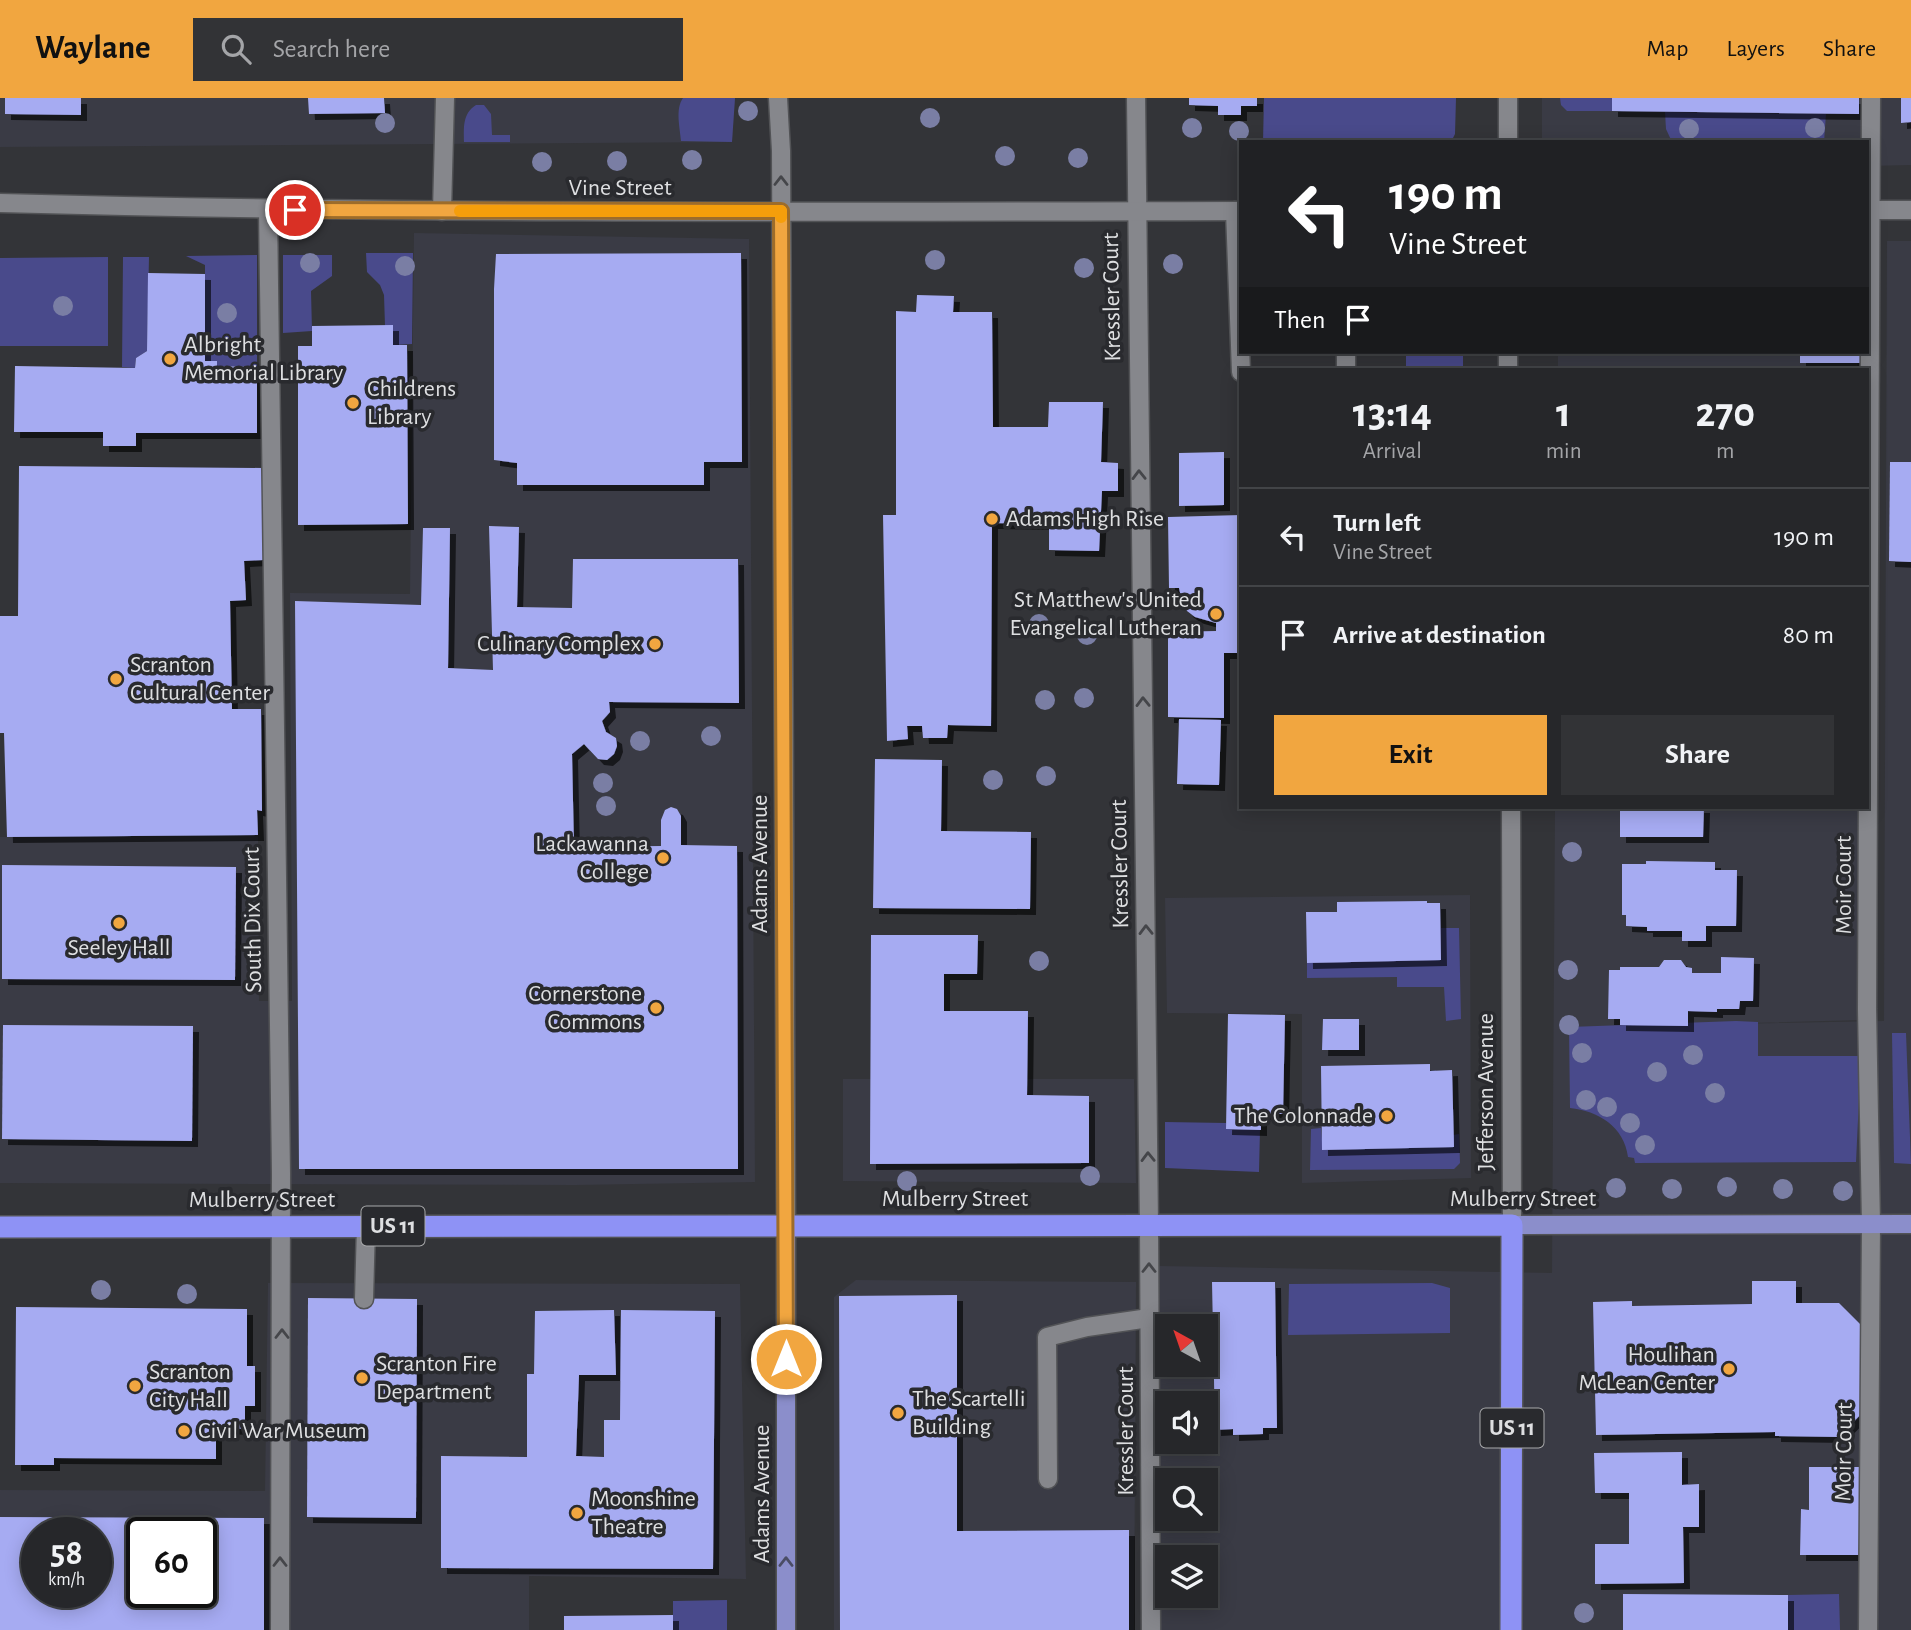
<!DOCTYPE html>
<style>
body{margin:0;font-family:"Alegreya Sans",sans-serif;background:#323336;color:#f1f3f6;height:100vh;display:flex;flex-direction:column;font-size:26px;white-space:nowrap}
*{box-sizing:border-box;margin:0}
p{font-size:23px;color:#a4a5a8}
.icon{flex:none;width:38px;height:38px;fill:none;stroke:currentColor;stroke-width:2;stroke-linecap:round;stroke-linejoin:round}
.map{position:relative;flex:1;overflow:hidden}
.drawer{position:absolute;left:1239px;top:270px;width:630px;height:441px;display:flex;flex-direction:column;background:#26272a;border-radius:0px;box-shadow:0 4px 18px #0003,0 0 0 2px #424447}
.drawer>*{flex:none}
.top-card{position:absolute;left:1239px;top:42px;width:630px;height:214px;border-radius:0px;box-shadow:0 4px 18px #0003,0 0 0 2px #424447;background:#202124;color:#fff;overflow:hidden}
.needle{width:46px;rotate:320deg}
.buttons{position:absolute;left:1155px;top:1216px;display:grid;gap:14px}
.buttons a{display:grid;place-items:center;width:63px;height:63px;border-radius:0px;background:#26272a;box-shadow:0 4px 18px #0003,0 0 0 2px #424447;font-size:35px}
.speed{position:absolute;left:21px;top:1419px;display:flex;gap:14px;font-size:35px;font-weight:700;text-align:center}
.speed>*{display:grid;place-content:center;width:91px;height:91px;border-radius:50%;background:#26272a;box-shadow:0 4px 18px #0003,0 0 0 2px #424447;line-height:1}
.speed small{font-size:18px;font-weight:400}
.speed .limit{border:4px solid #111;border-radius:10px;background:#fff;color:#111}
.pin{position:absolute;display:grid;place-items:center;width:60px;height:60px;color:#fff;margin:-30px;border:4px solid #fff;border-radius:50%;box-shadow:0 2px 7px #0007}
.me{position:absolute;width:77px;margin:-38px;rotate:0deg;stroke-linejoin:round;filter:drop-shadow(0 0 5px #0008)}
.turn{display:flex;align-items:center;gap:24px;height:147px;padding:0 35px;font-size:32px}
.turn .icon{width:91px;height:91px;stroke-width:2.5}
.turn b{display:block;font-size:49px;line-height:60px}
.then{display:flex;align-items:center;height:66px;padding:0 35px;background:#0003;gap:14px;font-size:26px}
.eta{display:flex;justify-content:space-evenly;align-items:center;height:119px;text-align:center}
.eta b{font-size:42px;font-weight:600;line-height:49px}
.cta{display:flex;gap:14px;margin-top:auto;padding:14px 35px}
.cta a{flex:1;height:80px;border-radius:0px;background:#f1a640;color:#111;font-size:28px;font-weight:600;line-height:80px;text-align:center}
.cta a+a{background:#323336;color:#f1f3f6}
ul{padding:0;list-style:none}
li{display:flex;align-items:center;gap:21px;height:98px;padding:0 35px;border-top:2px solid #424447}
li div{flex:1}
li b{display:block;font-size:26px}
li em{font-style:normal}
header{display:flex;align-items:center;gap:42px;box-sizing:border-box;height:98px;padding:0 35px;background:#f1a640;color:#111}
header strong{font-size:33px}
nav{display:flex;gap:38px;margin-inline-start:auto;font-size:24px}
.search{width:490px;height:63px;background:#323336;display:flex;align-items:center;gap:18px;box-sizing:border-box;padding:0 24px;border-radius:0px;color:#a4a5a8;font-size:26px}
.map>svg:first-child{display:block}
</style>
<header>
<strong>Waylane</strong>
<div class="search"><svg class="icon" aria-label="search" viewBox="0 0 24 24"><circle cx="10" cy="10" r="6"/><path d="M15 15l6 6"/></svg>Search here</div>
<nav><a>Map</a><a>Layers</a><a>Share</a></nav>
</header>
<div class="map">
<svg width="1911" height="1532" viewBox="0 0 1911 1532">
<defs>
<filter id="shadow"><feDropShadow dx="6" dy="6" stdDeviation="0" flood-color="#0009"/></filter>
</defs>
<rect width="100%" height="100%" fill="#333438"/>
<g fill="#3a3b45" fill-rule="evenodd">
<path d="M0,0h735l-3,44 -732,5z"/>
<path d="M1542,0h369v67l-44,1v-24h-325z"/>
<path d="M414,135l335,6 6,943 -180,3 -575,-2v-346l258,-2 1,166h33l-2,-408 120,1z"/>
<path d="M1887,143h24v1389h-753l1,-364 393,7 3,-466h306l2,213 -234,6 255,-5zM1167,1228h39v39h-39zM1167,1306h39v38h-39zM1167,1382h39v39h-39zM1167,1460h39v38h-39z"/>
<rect x="1558" y="254" width="299" height="17"/>
<path d="M1470,797l1,283 -169,5v-169l-135,-1 -2,-115z"/>
<path d="M843,981h291l2,104 -293,-2z"/>
<path d="M856,1182l280,2 -2,348h-300v-333z"/>
<path d="M268,1185l472,1 6,295 -217,-3v54h-529v-140l265,1zM37,1435h59v59h-59zM142,1435h59v59h-59z"/>
</g>
<g fill="#494a8b">
<path d="M683,0h52l-3,44 -51,-1c-1,-13 -6,-32 2,-43z"/>
<path d="M1264,0h192l-1,36 -4,8h-188z"/>
<path d="M1560,0h52v13h-45l-6,-6z"/>
<path d="M476,7h8l7,9 1,21h18v7h-46c0,-14 -2,-28 12,-37z"/>
<path d="M1665,14l161,2 -2,28h-152l-6,-13z"/>
<path d="M366,155h47l-1,91 -19,1v-19h-8l-1,-31 -4,-10 -13,-13z"/>
<path d="M257,157v112l-40,-1v-5h-12v-96l-19,-9z"/>
<path d="M283,157h49v21l-21,15 1,40 -29,2z"/>
<path d="M108,159v89h-108v-88z"/>
<path d="M123,159h26l-2,94 -11,7 -1,10 -13,-1z"/>
<rect x="1406" y="254" width="57" height="17"/>
<path d="M1441,830h18l2,91 -15,2 -2,-34h-47v-10l-90,1v-15l134,-3z"/>
<path d="M1736,923l22,1v34h103l-5,106 -221,1 -1,-5 -6,-1c-4,-31 -30,-46 -58,-49l-1,-81z"/>
<path d="M1892,935h14l5,131 -17,-1z"/>
<path d="M1165,1024l61,1 1,6 33,1 -1,42 -94,-4z"/>
<path d="M1321,1030l2,22 130,-3v-12l6,-1 1,29 -6,6 -144,1 1,-41z"/>
<path d="M1432,1185l18,5v45l-162,2 1,-51z"/>
<path d="M1839,1496l1,36h-52v-35z"/>
<path d="M727,1502v30h-54v-29z"/>
</g>
<g fill="#a6abf2" fill-rule="evenodd" filter="url(#shadow)">
<path d="M5,0h76v17l-76,-1z"/>
<path d="M308,0h76l1,15 -76,1z"/>
<path d="M1189,0h68v8h-16v9h-23v-9l-29,-1z"/>
<path d="M1612,0h247v16l-247,-3z"/>
<path d="M1901,0h10v24l-10,1z"/>
<path d="M741,155l1,209h-38v23h-187v-22l-23,-3v-171l2,-35z"/>
<path d="M148,175l57,1v87h12v5l40,1v66h-121v13h-33v-14h-89l1,-66 120,2 1,-10 11,-7z"/>
<path d="M917,197l37,1 -1,16h39l1,115h55l1,-25h54l-2,60 17,1v28h-16l-3,60 -50,-1v-26l-57,-1 -1,203 -43,-1 -1,13h-24l-1,-12h-15l1,13 -21,2 -4,-226h13v-204l20,1z"/>
<path d="M393,227v20h14l1,179 -110,1v-179h14v-20z"/>
<rect x="1800" y="254" width="65" height="11"/>
<path d="M1224,354v53l-45,1v-53z"/>
<path d="M1890,364h21v100l-22,-1z"/>
<path d="M19,368l244,2v92l-19,1 2,39 -16,1 2,108h29l1,102 -5,-1 1,25 -251,2 -3,-104h-4v-117h18z"/>
<path d="M1241,417v138h-17v65l-56,-1v-85l48,-1v-8l-21,-6 -8,-6 -5,-10 -3,-13h-10l-1,-71z"/>
<path d="M489,428l30,1 -2,80 55,1 1,-49h165l1,144 -130,-1 1,10 -8,9 4,11 10,6 1,8 -3,8 -7,6 -9,-1 -14,-15 -12,10 2,93 87,-1v-26l4,-10 6,-3 6,2 4,7v29l56,1 1,323h-439l-4,-568 126,4 2,-77h27l-2,140 45,2z"/>
<path d="M1179,621l42,1 -2,65 -42,-1z"/>
<path d="M875,661l67,1 -1,71 90,1 -1,77 -157,-1z"/>
<path d="M1620,709h84l-1,30h-83z"/>
<path d="M1646,763l69,1v8h22l-1,56h-30v15h-24v-10h-35v-4l-21,-1v-11h-4v-51h24z"/>
<path d="M2,767l234,2 -1,113 -233,-1z"/>
<path d="M1427,803v2h13l1,57 -134,3 -1,-51h31v-10z"/>
<path d="M871,837h107l-1,39h-33v37h84l-1,84 62,1v67l-219,1z"/>
<path d="M1721,859l33,1 -1,43h-13l-1,8h-22v3l-29,-1v15l-68,-1v-6h-12l1,-49h11v-3h39l5,-7h17l5,7 6,1v5h29z"/>
<path d="M1228,916l57,1 -2,99h-22v16l-35,-1z"/>
<path d="M1323,921h36v31h-37z"/>
<path d="M3,927l190,1 -1,115 -190,-2z"/>
<path d="M1430,966v7l22,-1 2,77 -132,3 -1,-84z"/>
<path d="M1752,1183h44v22h43l24,24 1,84 -25,26 -64,-1v-4l-179,3 -3,-133 39,-1v5l120,-2z"/>
<path d="M1212,1184h63l2,146h-14v6l-30,1v-6l-18,1z"/>
<path d="M957,1197v236l172,-1v100h-289l-1,-334z"/>
<path d="M308,1200l109,1 -1,219 -109,-1z"/>
<path d="M16,1209l231,2v57h8v40h-10v23l-29,-1v31l-162,-1v7h-39z"/>
<path d="M614,1212l2,65h-37l-3,81 28,1v-37h16l1,-110 94,1 -2,258 -272,-1v-112l86,1v-83h7l1,-63z"/>
<path d="M1682,1354v33l17,-1v43h-16l1,56 -89,1v-40h34v-51h-34l-1,-40z"/>
<path d="M1809,1369h55v88h-64l1,-46 8,1z"/>
<path d="M0,1419l264,1v112h-264zM37,1435h59v59h-59zM142,1435h59v59h-59z"/>
<path d="M1623,1496l165,1v35h-165z"/>
<path d="M673,1517v15h-109v-14z"/>
</g>
<g fill="none" stroke-linecap="round" stroke-linejoin="round">
<defs>
<g id="lane">
<path d="M1136,0l13,1127 2,405"/>
<path d="M268,112l13,964 -1,456"/>
<path d="M442,113l3,-113"/>
<path d="M1235,113l6,161"/>
<path d="M1346,254v17"/>
<path d="M364,1201l2,-73"/>
<path d="M1048,1381l-1,-142 40,-10 62,-9"/>
<path d="M1868,1532l3,-406 -4,-215 4,-911"/>
</g>
<g id="street">
<path d="M0,105c414,11 827,9 1241,8"/>
<path d="M1867,112h44"/>
</g>
<g id="secondary">
<path d="M778,0l3,53 5,1075"/>
<path d="M1508,0v44"/>
<path d="M1508,254v17"/>
<path d="M1511,709l1,418"/>
</g>
<g id="primary">
<path d="M1512,1127l399,-1"/>
<path d="M786,1128v404"/>
</g>
<path id="highway" d="M0,1129l1512,-2 -1,405"/>
</defs>
<use href="#lane" stroke="#525356" stroke-width="21"/>
<use href="#street" stroke="#525356" stroke-width="21"/>
<use href="#secondary" stroke="#525356" stroke-width="21"/>
<use href="#primary" stroke="#525356" stroke-width="21"/>
<use href="#highway" stroke="#525356" stroke-width="24"/>
<use href="#lane" stroke="#86878c" stroke-width="18"/>
<use href="#street" stroke="#86878c" stroke-width="18"/>
<use href="#secondary" stroke="#86878c" stroke-width="18"/>
<use href="#primary" stroke="#8b8ecb" stroke-width="18"/>
<use href="#highway" stroke="#8e92f5" stroke-width="21"/>
</g>
<g fill="#7a7ea4">
<circle cx="748" cy="13" r="10"/>
<circle cx="930" cy="20" r="10"/>
<circle cx="385" cy="25" r="10"/>
<circle cx="1192" cy="30" r="10"/>
<circle cx="1815" cy="30" r="10"/>
<circle cx="1689" cy="31" r="10"/>
<circle cx="1239" cy="33" r="10"/>
<circle cx="1005" cy="58" r="10"/>
<circle cx="1078" cy="60" r="10"/>
<circle cx="692" cy="62" r="10"/>
<circle cx="617" cy="63" r="10"/>
<circle cx="542" cy="64" r="10"/>
<circle cx="935" cy="162" r="10"/>
<circle cx="310" cy="165" r="10"/>
<circle cx="1173" cy="166" r="10"/>
<circle cx="405" cy="168" r="10"/>
<circle cx="1084" cy="170" r="10"/>
<circle cx="63" cy="208" r="10"/>
<circle cx="227" cy="215" r="10"/>
<circle cx="1039" cy="526" r="10"/>
<circle cx="1087" cy="537" r="10"/>
<circle cx="1084" cy="600" r="10"/>
<circle cx="1045" cy="602" r="10"/>
<circle cx="711" cy="638" r="10"/>
<circle cx="640" cy="643" r="10"/>
<circle cx="1046" cy="678" r="10"/>
<circle cx="993" cy="682" r="10"/>
<circle cx="603" cy="685" r="10"/>
<circle cx="606" cy="708" r="10"/>
<circle cx="1572" cy="754" r="10"/>
<circle cx="1039" cy="863" r="10"/>
<circle cx="1568" cy="872" r="10"/>
<circle cx="1569" cy="927" r="10"/>
<circle cx="1582" cy="955" r="10"/>
<circle cx="1693" cy="957" r="10"/>
<circle cx="1657" cy="974" r="10"/>
<circle cx="1715" cy="995" r="10"/>
<circle cx="1586" cy="1002" r="10"/>
<circle cx="1607" cy="1009" r="10"/>
<circle cx="1630" cy="1025" r="10"/>
<circle cx="1645" cy="1047" r="10"/>
<circle cx="1090" cy="1078" r="10"/>
<circle cx="907" cy="1083" r="10"/>
<circle cx="1727" cy="1089" r="10"/>
<circle cx="1616" cy="1090" r="10"/>
<circle cx="1672" cy="1091" r="10"/>
<circle cx="1783" cy="1091" r="10"/>
<circle cx="1843" cy="1093" r="10"/>
<circle cx="101" cy="1192" r="10"/>
<circle cx="187" cy="1196" r="10"/>
<circle cx="1584" cy="1515" r="10"/>
</g>
<defs><path id="oneway-chevron" d="M-2-3.5L2.5 0L-2 3.5" fill="none" stroke-width="1.6" stroke-linecap="round" stroke-linejoin="round" transform="scale(1.75)"/></defs>
<g stroke="#45464a">
<use href="#oneway-chevron" transform="translate(781 83) rotate(-90)"/>
<use href="#oneway-chevron" transform="translate(1139 377) rotate(-91)"/>
<use href="#oneway-chevron" transform="translate(1143 604) rotate(-91)"/>
<use href="#oneway-chevron" transform="translate(1146 832) rotate(-91)"/>
<use href="#oneway-chevron" transform="translate(1148 1059) rotate(-91)"/>
<use href="#oneway-chevron" transform="translate(1149 1170) rotate(-90)"/>
<use href="#oneway-chevron" transform="translate(282 1236) rotate(-90)"/>
<use href="#oneway-chevron" transform="translate(280 1464) rotate(-90)"/>
</g>
<use stroke="#4b4d65" href="#oneway-chevron" transform="translate(786 1464) rotate(-90)"/>
<g fill="none" stroke-linecap="round" stroke-linejoin="round">
<defs>
<path id="route" d="M295,112l486,1 5,1148"/>
</defs>
<use href="#route" stroke="#9d6c2a" stroke-width="18"/>
<use href="#route" stroke="#f1a640" stroke-width="12"/>
<path stroke="#f59e0b" stroke-width="12" d="M460,113h321v6"/>
</g>
<g fill="#f1a640" stroke="#292a2e" stroke-width="2.5">
<circle cx="170" cy="261" r="7"/>
<circle cx="353" cy="305" r="7"/>
<circle cx="992" cy="421" r="7"/>
<circle cx="1216" cy="516" r="7"/>
<circle cx="655" cy="546" r="7"/>
<circle cx="116" cy="581" r="7"/>
<circle cx="663" cy="760" r="7"/>
<circle cx="119" cy="825" r="7"/>
<circle cx="656" cy="910" r="7"/>
<circle cx="1387" cy="1018" r="7"/>
<circle cx="1729" cy="1271" r="7"/>
<circle cx="362" cy="1280" r="7"/>
<circle cx="135" cy="1288" r="7"/>
<circle cx="898" cy="1315" r="7"/>
<circle cx="184" cy="1333" r="7"/>
<circle cx="577" cy="1415" r="7"/>
</g>
<g text-anchor="middle" dominant-baseline="central" stroke-width="7" stroke-linejoin="round" paint-order="stroke">
<g fill="#292a2e" stroke="#a8a9ab" stroke-width="2">
<rect x="361.5" y="1108.5" width="63" height="39" rx="5"/>
<rect x="1480.5" y="1310.5" width="63" height="39" rx="5"/>
</g>
<g font-size="23" font-weight="bold" fill="#dedfe1">
<text x="393" y="1128">US 11</text>
<text x="1512" y="1330">US 11</text>
</g>
<g font-size="24" fill="#dedfe1" stroke="#292a2e">
<text x="620" y="90">Vine Street</text>
<text transform="translate(1112 199) rotate(-91)">Kressler Court</text>
<text transform="translate(760 766) rotate(-90)">Adams Avenue</text>
<text transform="translate(1120 766) rotate(-91)">Kressler Court</text>
<text transform="translate(1844 787) rotate(-90)">Moir Court</text>
<text transform="translate(253 822) rotate(-91)">South Dix Court</text>
<text transform="translate(1486 994) rotate(-90)">Jefferson Avenue</text>
<text x="955" y="1101">Mulberry Street</text>
<text x="1523" y="1101">Mulberry Street</text>
<text x="262" y="1102">Mulberry Street</text>
<text transform="translate(1126 1333) rotate(-90)">Kressler Court</text>
<text transform="translate(1844 1354) rotate(-89)">Moir Court</text>
<text transform="translate(762 1396) rotate(-90)">Adams Avenue</text>
</g>
<g font-size="24" fill="#dedfe1" stroke="#292a2e" text-anchor="start">
<text x="184" y="247">Albright<tspan x="184" dy="28">Memorial Library</tspan></text>
<text x="367" y="291">Childrens<tspan x="367" dy="28">Library</tspan></text>
<text x="1006" y="421">Adams High Rise</text>
<text x="1202" y="502" text-anchor="end">St Matthew's United<tspan x="1202" dy="28">Evangelical Lutheran</tspan></text>
<text x="641" y="546" text-anchor="end">Culinary Complex</text>
<text x="130" y="567">Scranton<tspan x="130" dy="28">Cultural Center</tspan></text>
<text x="649" y="746" text-anchor="end">Lackawanna<tspan x="649" dy="28">College</tspan></text>
<text x="119" y="850" text-anchor="middle">Seeley Hall</text>
<text x="642" y="896" text-anchor="end">Cornerstone<tspan x="642" dy="28">Commons</tspan></text>
<text x="1373" y="1018" text-anchor="end">The Colonnade</text>
<text x="1715" y="1257" text-anchor="end">Houlihan<tspan x="1715" dy="28">McLean Center</tspan></text>
<text x="376" y="1266">Scranton Fire<tspan x="376" dy="28">Department</tspan></text>
<text x="149" y="1274">Scranton<tspan x="149" dy="28">City Hall</tspan></text>
<text x="912" y="1301">The Scartelli<tspan x="912" dy="28">Building</tspan></text>
<text x="198" y="1333">Civil War Museum</text>
<text x="591" y="1401">Moonshine<tspan x="591" dy="28">Theatre</tspan></text>
</g>
</g>
</svg>
<div class="buttons">
<a><svg class="needle" viewBox="-14 -14 28 28"><path d="M0-13l5 13h-10z" fill="#e53935"/><path d="M0 13l5-13h-10z" fill="#a4a5a8"/></svg></a>
<a><svg class="icon" aria-label="sound" viewBox="0 0 24 24"><path d="M4 9h4l5-4v14l-5-4H4zM17 9q2 3 0 6"/></svg></a>
<a><svg class="icon" aria-label="search" viewBox="0 0 24 24"><circle cx="10" cy="10" r="6"/><path d="M15 15l6 6"/></svg></a>
<a><svg class="icon" aria-label="layers" viewBox="0 0 24 24"><path d="M12 4l9 5-9 5-9-5zM3 14l9 5 9-5"/></svg></a>
</div>
<div class="speed"><div>58<small>km/h</small></div><div class="limit">60</div></div>
<div class="pin" style="left:295px;top:112px;background:#d93025"><svg class="icon" aria-label="arrive" viewBox="0 0 24 24"><path d="M6 21V4h12l-3 4 3 4H6"/></svg></div>
<svg class="me" style="left:786px;top:1261px" viewBox="-20 -20 40 40"><circle r="17" fill="#f1a640" stroke="#fff" stroke-width="3"/><path d="M0-11L8 9 0 5-8 9z" fill="#fff"/></svg>
<div class="top-card">
<div class="turn"><svg class="icon" aria-label="left" viewBox="0 0 24 24"><path d="M17 20v-9H6M10 6l-5 5 5 5"/></svg><div><b>190 m</b>Vine Street</div></div>
<div class="then">Then<svg class="icon" aria-label="arrive" viewBox="0 0 24 24"><path d="M6 21V4h12l-3 4 3 4H6"/></svg></div>
</div>
<section class="drawer">
<div class="eta">
<div><b>13:14</b><p>Arrival</p></div>
<div><b>1</b><p>min</p></div>
<div><b>270</b><p>m</p></div>
</div>
<ul>
<li><svg class="icon" aria-label="left" viewBox="0 0 24 24"><path d="M17 20v-9H6M10 6l-5 5 5 5"/></svg><div><b>Turn left</b><p>Vine Street</p></div><em>190 m</em></li>
<li><svg class="icon" aria-label="arrive" viewBox="0 0 24 24"><path d="M6 21V4h12l-3 4 3 4H6"/></svg><div><b>Arrive at destination</b></div><em>80 m</em></li>
</ul>
<div class="cta"><a>Exit</a><a>Share</a></div>
</section>
</div>
